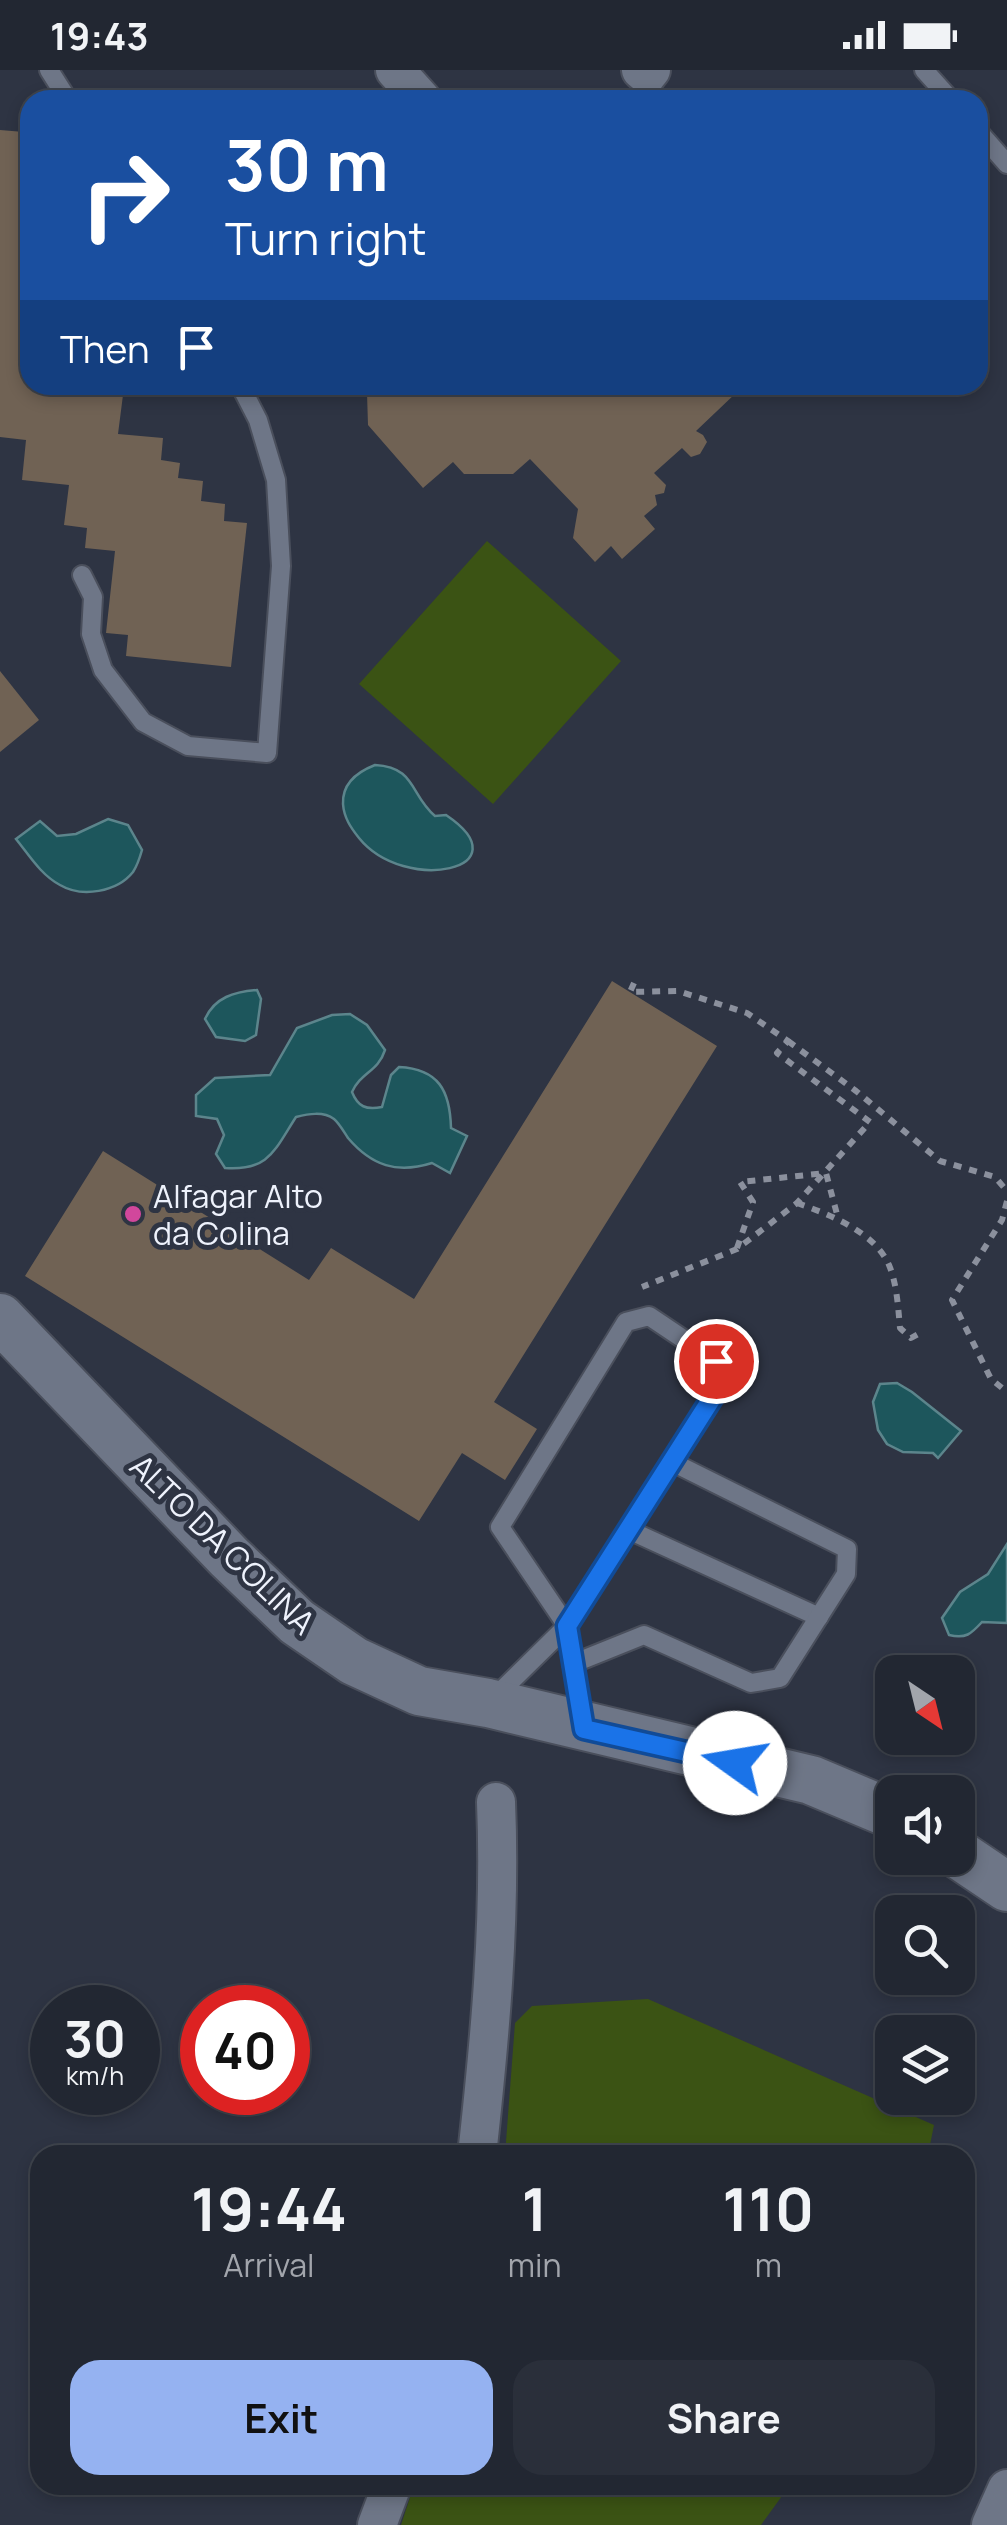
<!DOCTYPE html>
<style>
body{margin:0;font-family:Manrope,sans-serif;background:#2a2f3a;color:#f1f3f6;height:100vh;display:flex;flex-direction:column;font-size:38px;white-space:nowrap}
*{box-sizing:border-box;margin:0}
p{font-size:32px;color:#a2a5ac}
.icon{flex:none;width:55px;height:55px;fill:none;stroke:currentColor;stroke-width:2;stroke-linecap:round;stroke-linejoin:round}
.map{position:relative;flex:1;overflow:hidden}
.details{position:absolute;left:30px;top:2075px;width:945px;height:350px;display:flex;flex-direction:column;background:#222732;border-radius:30px;box-shadow:0 5px 15px #0003,0 0 0 2px #3f444d}
.details>*{flex:none}
.banner{position:absolute;left:20px;top:20px;width:968px;height:305px;border-radius:30px;box-shadow:0 5px 15px #0003,0 0 0 2px #3f444d;background:#1a4fa0;color:#fff;overflow:hidden}
.needle{width:65px;rotate:145deg}
.controls{position:absolute;left:875px;top:1585px;display:grid;gap:20px}
.controls a{display:grid;place-items:center;width:100px;height:100px;border-radius:20px;background:#222732;box-shadow:0 5px 15px #0003,0 0 0 2px #3f444d;font-size:50px}
.speed{position:absolute;left:30px;top:1915px;display:flex;gap:20px;font-size:50px;font-weight:700;text-align:center}
.speed>*{display:grid;place-content:center;width:130px;height:130px;border-radius:50%;background:#222732;box-shadow:0 5px 15px #0003,0 0 0 2px #3f444d;line-height:1}
.speed small{font-size:25px;font-weight:400}
.speed .limit{border:15px solid #d22;background:#fff;color:#111}
.pin{position:absolute;display:grid;place-items:center;width:85px;height:85px;color:#fff;margin:-42px;border:5px solid #fff;border-radius:50%;box-shadow:0 2px 10px #0007}
.me{position:absolute;width:110px;margin:-55px;rotate:283deg;stroke-linejoin:round;filter:drop-shadow(0 0 8px #0008)}
.turn{display:flex;align-items:center;gap:35px;height:210px;padding:0 40px;font-size:45px}
.turn .icon{width:130px;height:130px;stroke-width:2.5}
.turn b{display:block;font-size:70px;line-height:85px}
.then{display:flex;align-items:center;height:95px;padding:0 40px;background:#0003;gap:20px;font-size:38px}
.eta{display:flex;justify-content:space-evenly;align-items:center;height:170px;text-align:center}
.eta b{font-size:60px;font-weight:700;line-height:70px}
.action{display:flex;gap:20px;margin-top:auto;padding:20px 40px}
.action a{flex:1;height:115px;border-radius:30px;background:#95b2f1;color:#111;font-size:40px;font-weight:700;line-height:115px;text-align:center}
.action a+a{background:#2a2f3a;color:#f1f3f6}
.status{display:flex;justify-content:space-between;align-items:center;height:70px;padding:0 50px;background:#222732;direction:ltr}
.status svg{height:28px;fill:currentColor}
.map>svg:first-child{display:block}
</style>
<div class="status"><b>19:43</b><svg viewBox="0 0 49 12"><path d="M0 12V9h3v3zM5 12V6h3v6zM10 12V3h3v9zM15 12V0h3v12zM26 1h20v11H26zM47 4h2v5h-2z"/></svg></div>
<div class="map">
<svg width="1007" height="2455" viewBox="0 0 1007 2455">
<rect width="100%" height="100%" fill="#2e3443"/>
<g fill="#3b5314">
<path d="M487,471l134,120 -128,143 -134,-120z"/>
<path d="M648,1929l286,126 -6,30h-423l10,-132 17,-17z"/>
<path d="M414,2415h376l-29,40h-360z"/>
</g>
<g fill="#1d565c" stroke="#5c858c" stroke-width="2.5">
<path d="M375,695c41,2 35,30 60,51l11,-1c80,54 -41,80 -87,23 -8,-10 -15,-20 -16,-34 -1,-21 14,-32 32,-39z"/>
<path d="M108,749l20,6 14,25c-2,7 -5,16 -9,22 -16,20 -51,26 -73,13 -19,-10 -31,-30 -44,-46l24,-18 17,15 19,-2z"/>
<path d="M257,920l4,9 -5,36 -11,6 -29,-4 -11,-18c10,-22 29,-27 52,-29z"/>
<path d="M350,944l17,11 18,25c-7,22 -24,22 -33,42 6,15 14,18 30,15l9,-32 8,-8c40,2 51,24 52,61l16,8 -17,37 -18,-10c-35,11 -60,3 -84,-25 -4,-6 -9,-15 -14,-19 -11,-8 -26,-5 -38,-2 -22,34 -27,54 -71,51l-9,-14 8,-19 -7,-16 -21,-3v-21l19,-17 55,-3 27,-47 35,-13z"/>
<path d="M897,1313l15,9 49,39 -23,27 -5,-5 -30,-1 -16,-8 -9,-14 -5,-28 7,-18z"/>
<path d="M1007,1474v79l-25,-1c-11,12 -16,17 -33,13l-7,-17 18,-26 28,-18z"/>
</g>
<g fill="#706254">
<path d="M0,60l24,2 -4,31 10,1v221h52v5l41,5 -5,39 45,4 -2,22 19,3 -2,15 25,3 -2,20 24,3 -1,17 23,2 -16,144 -105,-11 2,-21 -22,-2 9,-82 -30,-3 2,-20 -23,-3 5,-40 -47,-5 4,-40 -26,-3z"/>
<path d="M375,315h355l7,7 -41,39 7,4 4,7 -7,12 -9,3 -9,-9 -28,25 12,12 -2,8 -9,2 2,10 -13,11 11,13 -33,30 -11,-13 -16,16 -22,-24 5,-29 -48,-50 -17,15h-49l-11,-12 -30,26 -55,-63 -1,-32z"/>
<path d="M0,601l39,49 -39,32z"/>
<path d="M612,911l105,65 -223,356 43,27 -32,51 -43,-27 -43,68 -394,-245 78,-125 206,129 22,-32 83,51z"/>
</g>
<g fill="none" stroke-linecap="round" stroke-linejoin="round">
<defs>
<g id="service">
<path d="M49,0l19,30"/>
<path d="M924,0l27,30"/>
<path d="M978,61l29,33"/>
<path d="M82,505l11,22 -2,37 12,36 40,52 45,24 79,7 14,-187 -5,-86 -18,-60 -18,-35"/>
<path d="M629,1460l190,87"/>
<path d="M572,1594l72,-29 107,48 29,-5 66,-104 1,-25 -175,-87"/>
<path d="M492,1630l75,-74 154,-242 -5,-23 -67,-45 -23,6 -126,205 67,99 16,97"/>
</g>
<g id="minor">
<path d="M395,0l27,30"/>
<path d="M641,0l6,5 4,-5"/>
<path d="M477,2085c13,-117 24,-235 19,-353"/>
<path d="M377,2455l15,-40"/>
<path d="M991,2455l16,-36"/>
</g>
<g id="tertiary">
<path d="M0,1248l229,239 68,65 57,39 65,30 69,12 323,77 81,34"/>
<path d="M958,1784l49,33"/>
</g>
</defs>
<use href="#service" stroke="#4a4f5c" stroke-width="22"/>
<use href="#minor" stroke="#4a4f5c" stroke-width="42"/>
<use href="#tertiary" stroke="#4a4f5c" stroke-width="52"/>
<g stroke="#8b909d" stroke-width="6" stroke-dasharray="8 8" stroke-linecap="butt">
<path d="M634,913l-4,9 48,-1 69,22 41,28 -11,12 93,69 -73,81 -60,46 -95,38"/>
<path d="M788,971l68,50 84,70 55,16 12,14"/>
<path d="M1007,1131l-5,19 -50,80 39,79 16,13"/>
<path d="M797,1133c31,11 77,28 92,62 8,19 9,42 11,63l11,10 9,-5"/>
<path d="M737,1178l16,-46 -13,-20 86,-9 12,45"/>
</g>
<use href="#service" stroke="#6e7687" stroke-width="18"/>
<use href="#minor" stroke="#6e7687" stroke-width="38"/>
<use href="#tertiary" stroke="#6e7687" stroke-width="48"/>
</g>
<g fill="none" stroke-linecap="round" stroke-linejoin="round">
<defs>
<path id="route" d="M716,1291l5,23 -154,242 17,103 151,34"/>
</defs>
<use href="#route" stroke="#114b97" stroke-width="25"/>
<use href="#route" stroke="#1a73e8" stroke-width="18"/>
</g>
<circle fill="#d1479c" stroke="#2e3443" stroke-width="4" cx="133" cy="1144" r="10"/>
<g text-anchor="middle" dominant-baseline="central" stroke-width="10" stroke-linejoin="round" paint-order="stroke">
<g font-size="32" fill="#eef2fc" stroke="#2e3443" text-anchor="start">
<text x="153" y="1126">Alfagar Alto<tspan x="153" dy="37">da Colina</tspan></text>
</g>
<g font-size="32" fill="#eef2fc" stroke="#2e3443">
<text transform="translate(223 1474) rotate(44)">ALTO DA COLINA</text>
</g>
</g>
</svg>
<div class="controls">
<a><svg class="needle" viewBox="-14 -14 28 28"><path d="M0-13l5 13h-10z" fill="#e53935"/><path d="M0 13l5-13h-10z" fill="#a2a5ac"/></svg></a>
<a><svg class="icon" aria-label="sound" viewBox="0 0 24 24"><path d="M4 9h4l5-4v14l-5-4H4zM17 9q2 3 0 6"/></svg></a>
<a><svg class="icon" aria-label="search" viewBox="0 0 24 24"><circle cx="10" cy="10" r="6"/><path d="M15 15l6 6"/></svg></a>
<a><svg class="icon" aria-label="layers" viewBox="0 0 24 24"><path d="M12 4l9 5-9 5-9-5zM3 14l9 5 9-5"/></svg></a>
</div>
<div class="speed"><div>30<small>km/h</small></div><div class="limit">40</div></div>
<div class="pin" style="left:716px;top:1291px;background:#d93025"><svg class="icon" aria-label="arrive" viewBox="0 0 24 24"><path d="M6 21V4h12l-3 4 3 4H6"/></svg></div>
<svg class="me" style="left:735px;top:1693px" viewBox="-20 -20 40 40"><circle r="19" fill="#fff"/><path d="M0-13L10 11 0 6-10 11z" fill="#1a73e8"/></svg>
<div class="banner">
<div class="turn"><svg class="icon" aria-label="right" viewBox="0 0 24 24"><path d="M7 20v-9h11M14 6l5 5-5 5"/></svg><div><b>30 m</b>Turn right</div></div>
<div class="then">Then<svg class="icon" aria-label="arrive" viewBox="0 0 24 24"><path d="M6 21V4h12l-3 4 3 4H6"/></svg></div>
</div>
<section class="details">
<div class="eta">
<div><b>19:44</b><p>Arrival</p></div>
<div><b>1</b><p>min</p></div>
<div><b>110</b><p>m</p></div>
</div>
<div class="action"><a>Exit</a><a>Share</a></div>
</section>
</div>
